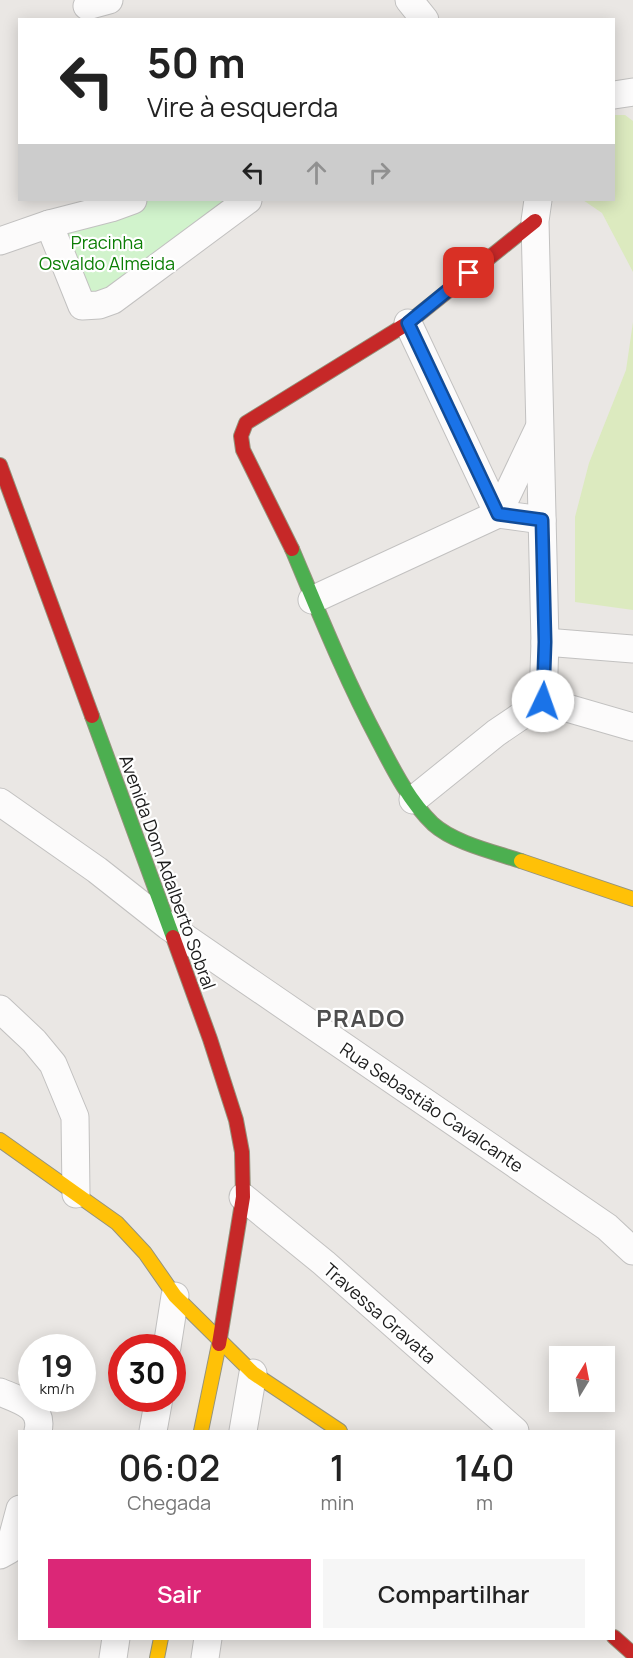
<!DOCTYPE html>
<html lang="pt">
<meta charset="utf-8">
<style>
body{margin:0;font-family:Manrope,sans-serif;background:#f6f6f6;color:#222;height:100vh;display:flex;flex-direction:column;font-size:22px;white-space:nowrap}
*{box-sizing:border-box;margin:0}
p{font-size:20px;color:#767676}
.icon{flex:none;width:33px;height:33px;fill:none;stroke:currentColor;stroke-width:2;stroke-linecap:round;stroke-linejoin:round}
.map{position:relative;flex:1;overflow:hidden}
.side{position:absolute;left:18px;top:1430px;width:597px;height:210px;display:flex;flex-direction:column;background:#fff;border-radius:0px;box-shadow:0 3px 15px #0003}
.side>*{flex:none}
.guide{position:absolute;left:18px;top:18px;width:597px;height:183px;border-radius:0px;box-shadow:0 3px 15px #0003;background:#fff;color:#222;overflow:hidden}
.needle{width:39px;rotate:10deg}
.tools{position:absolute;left:549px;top:1346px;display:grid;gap:12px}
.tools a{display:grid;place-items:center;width:66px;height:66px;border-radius:0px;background:#fff;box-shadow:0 3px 15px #0003;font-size:30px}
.speed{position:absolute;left:18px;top:1334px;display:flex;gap:12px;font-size:30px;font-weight:700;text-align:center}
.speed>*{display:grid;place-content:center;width:78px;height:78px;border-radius:50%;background:#fff;box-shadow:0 3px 15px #0003;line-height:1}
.speed small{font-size:15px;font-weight:400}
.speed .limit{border:9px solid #d22;background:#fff;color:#111}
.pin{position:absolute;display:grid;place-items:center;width:51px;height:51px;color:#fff;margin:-26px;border-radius:12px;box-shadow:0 3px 9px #0006}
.me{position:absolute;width:66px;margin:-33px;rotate:3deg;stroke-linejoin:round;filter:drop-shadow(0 0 4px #0008)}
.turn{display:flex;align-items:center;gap:21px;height:126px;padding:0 30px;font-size:27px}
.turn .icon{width:78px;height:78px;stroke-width:2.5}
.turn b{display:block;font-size:42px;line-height:51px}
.lanes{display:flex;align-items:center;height:57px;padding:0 30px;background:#0003;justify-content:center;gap:30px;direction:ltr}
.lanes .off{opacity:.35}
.eta{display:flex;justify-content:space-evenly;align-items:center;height:102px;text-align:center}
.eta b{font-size:36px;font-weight:600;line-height:42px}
.cta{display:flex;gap:12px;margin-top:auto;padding:12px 30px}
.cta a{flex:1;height:69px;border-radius:0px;background:#db2777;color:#fff;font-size:24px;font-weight:600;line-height:69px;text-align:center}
.cta a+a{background:#f6f6f6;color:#222}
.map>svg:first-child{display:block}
</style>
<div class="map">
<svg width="633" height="1658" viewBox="0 0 633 1658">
<rect width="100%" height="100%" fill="#eae7e4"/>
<g fill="#dceabf">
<path d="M614,115h11l8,6v151l-31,-59 -19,-13h31z"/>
<path d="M633,322v288l-58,-8v-85l14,-54 37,-93z"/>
</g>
<path fill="#d1f3cc" d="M133,200h115l-149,105 -50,-81z"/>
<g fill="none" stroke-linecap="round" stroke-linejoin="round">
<defs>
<g id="street">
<path d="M409,0l16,20"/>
<path d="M87,6l22,-6"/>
<path d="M614,95l19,-3"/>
<path d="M49,224l33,82 17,-1 14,-5 135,-100"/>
<path d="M0,241l49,-17 62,-16 22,-8"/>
<path d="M408,323l90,191 44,6"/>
<path d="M312,600l186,-86 40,-84"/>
<path d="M545,642l88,7"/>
<path d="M543,701l90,26"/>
<path d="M413,800l83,-67 47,-32 2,-59 -10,-421 3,-21"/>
<path d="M0,802l97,68 71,56 439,301 26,24"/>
<path d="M0,1009l34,32 19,23 22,53 1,77"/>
<path d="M243,1197l81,66 191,168"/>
<path d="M167,1347l8,-51"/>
<path d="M0,1392c19,8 44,14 38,39"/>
<path d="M153,1431l6,-33"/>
<path d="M243,1431l10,-58"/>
<path d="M0,1555l9,-5 11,-41"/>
<path d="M113,1658l3,-20"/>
<path d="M205,1658l3,-20"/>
</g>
<g id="fast">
<path d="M292,549c27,64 53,129 86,191 15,29 31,61 55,84 21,19 61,28 88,37"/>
<path d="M92,716l81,221"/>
</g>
<g id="slow">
<path d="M521,861l112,38"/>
<path d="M0,1140l117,83 28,30 30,43 78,77 87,58"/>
<path d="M201,1431l18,-87"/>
<path d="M157,1658l4,-20"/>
</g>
<g id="jam">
<path d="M0,465l92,251"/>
<path d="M292,549l-49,-99 -2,-14 5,-13 162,-100 127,-102"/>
<path d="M173,937l37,102 26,81 6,32 1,45 -24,147"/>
<path d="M614,1637l19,17"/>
</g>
</defs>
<use href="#street" stroke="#c2c1c0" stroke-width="29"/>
<use href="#fast" stroke="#95937c" stroke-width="16"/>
<use href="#slow" stroke="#95937c" stroke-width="16"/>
<use href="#jam" stroke="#95937c" stroke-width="16"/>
<use href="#street" stroke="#fcfbfb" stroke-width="27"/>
<use href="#fast" stroke="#4caf50" stroke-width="14"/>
<use href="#slow" stroke="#ffc107" stroke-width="14"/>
<use href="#jam" stroke="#c62828" stroke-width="14"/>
</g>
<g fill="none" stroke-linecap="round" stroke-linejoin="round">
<defs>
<path id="route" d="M469,273l-61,50 90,191 44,6 3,122 -2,59"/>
</defs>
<use href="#route" stroke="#114b97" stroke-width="15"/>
<use href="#route" stroke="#1a73e8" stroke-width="10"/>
</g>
<g text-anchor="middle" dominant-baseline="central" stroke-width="4.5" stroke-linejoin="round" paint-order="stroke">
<g font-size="18" fill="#0b7e04" stroke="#fff">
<text x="107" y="242">Pracinha<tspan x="107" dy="21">Osvaldo Almeida</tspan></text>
</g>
<g font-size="18" fill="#1b1b1b" stroke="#fff">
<text transform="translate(168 872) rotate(70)">Avenida Dom Adalberto Sobral</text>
<text transform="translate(432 1107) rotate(34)">Rua Sebastião Cavalcante</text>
<text transform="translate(380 1313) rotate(41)">Travessa Gravata</text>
</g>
<g font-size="24" font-weight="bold" letter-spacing="1.5" fill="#4e4e4e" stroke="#fff">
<text x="361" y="1017">PRADO</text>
</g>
</g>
</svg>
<div class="tools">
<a><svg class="needle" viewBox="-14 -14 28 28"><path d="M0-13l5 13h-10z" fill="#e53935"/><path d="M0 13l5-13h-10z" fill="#767676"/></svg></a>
</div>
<div class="speed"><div>19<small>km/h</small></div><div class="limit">30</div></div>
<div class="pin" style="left:469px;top:273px;background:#d93025"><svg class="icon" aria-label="arrive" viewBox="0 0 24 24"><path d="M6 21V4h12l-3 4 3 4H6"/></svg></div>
<svg class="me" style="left:543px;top:701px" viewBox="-20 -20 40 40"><circle r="19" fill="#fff"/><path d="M0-13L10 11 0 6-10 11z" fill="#1a73e8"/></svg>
<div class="guide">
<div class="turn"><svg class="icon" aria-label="left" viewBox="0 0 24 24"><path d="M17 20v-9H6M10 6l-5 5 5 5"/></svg><div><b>50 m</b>Vire à esquerda</div></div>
<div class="lanes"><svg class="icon" aria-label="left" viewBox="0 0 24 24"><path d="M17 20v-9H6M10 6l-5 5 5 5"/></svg><svg class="icon off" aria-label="ahead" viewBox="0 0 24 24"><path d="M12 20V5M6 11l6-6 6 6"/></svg><svg class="icon off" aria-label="right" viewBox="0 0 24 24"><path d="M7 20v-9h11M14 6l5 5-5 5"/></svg></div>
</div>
<section class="side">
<div class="eta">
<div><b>06:02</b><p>Chegada</p></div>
<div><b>1</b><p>min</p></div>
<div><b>140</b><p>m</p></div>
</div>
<div class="cta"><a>Sair</a><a>Compartilhar</a></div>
</section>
</div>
